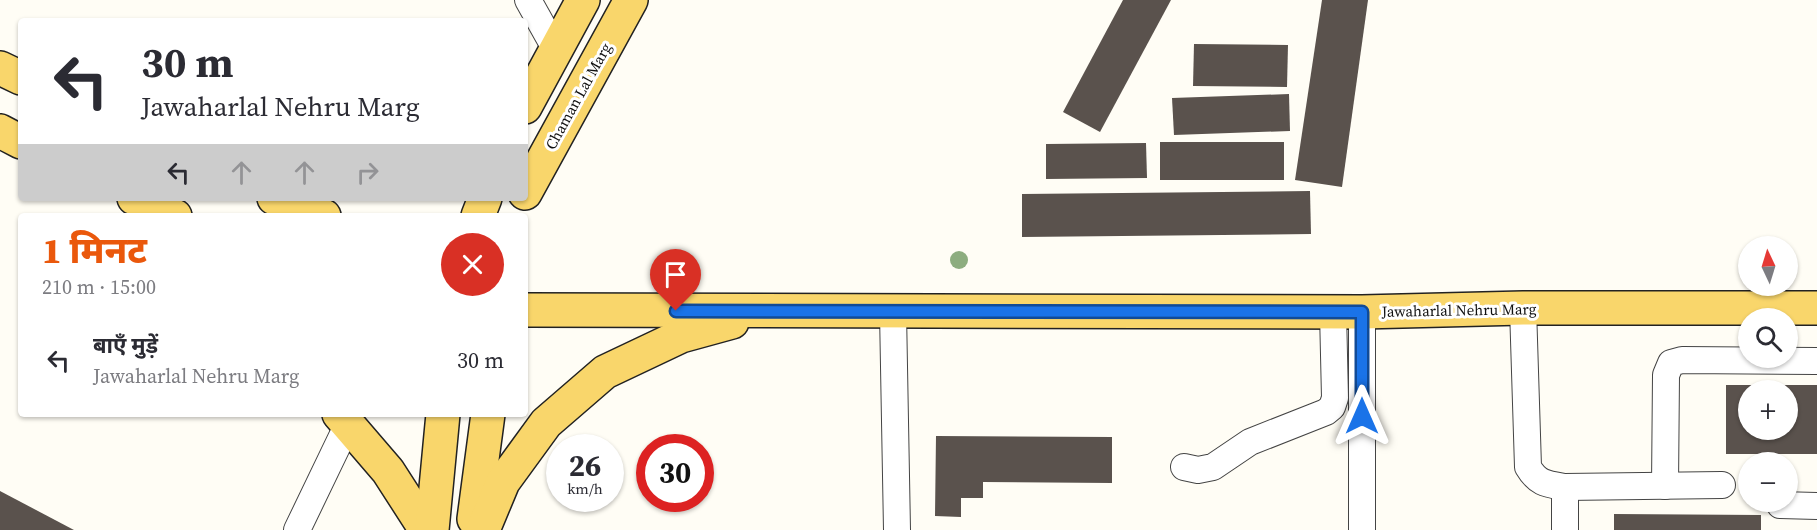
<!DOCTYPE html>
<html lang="hi">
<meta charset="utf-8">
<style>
body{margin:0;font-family:"Source Serif 4","Noto Sans Devanagari",serif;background:#f2f2f3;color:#2b2b33;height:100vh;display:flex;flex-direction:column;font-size:22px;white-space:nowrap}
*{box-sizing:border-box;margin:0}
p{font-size:20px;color:#7c7c81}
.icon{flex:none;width:33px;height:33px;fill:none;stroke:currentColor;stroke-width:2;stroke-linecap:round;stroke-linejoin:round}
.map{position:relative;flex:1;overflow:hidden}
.panel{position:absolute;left:18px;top:213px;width:510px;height:204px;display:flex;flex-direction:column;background:#fff;border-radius:6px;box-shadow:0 2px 4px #0004}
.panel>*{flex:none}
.hud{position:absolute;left:18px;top:18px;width:510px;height:183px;border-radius:6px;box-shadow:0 2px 4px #0004;background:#fff;color:#2b2b33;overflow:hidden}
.needle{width:39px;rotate:356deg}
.fabs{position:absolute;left:1738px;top:236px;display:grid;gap:12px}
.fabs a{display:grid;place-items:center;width:60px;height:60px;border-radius:50%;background:#fff;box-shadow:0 2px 4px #0004;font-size:30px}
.speed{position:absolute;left:546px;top:434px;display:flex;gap:12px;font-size:30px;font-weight:700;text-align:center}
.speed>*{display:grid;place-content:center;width:78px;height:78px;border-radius:50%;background:#fff;box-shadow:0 2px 4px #0004;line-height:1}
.speed small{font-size:15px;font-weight:400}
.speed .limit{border:9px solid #d22;background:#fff;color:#111}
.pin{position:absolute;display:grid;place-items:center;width:51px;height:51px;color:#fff;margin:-62px -26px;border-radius:50% 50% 50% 0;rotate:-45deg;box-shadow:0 0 6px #0007}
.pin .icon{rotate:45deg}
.me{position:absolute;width:66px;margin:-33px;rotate:0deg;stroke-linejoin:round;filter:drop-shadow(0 0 4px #0008)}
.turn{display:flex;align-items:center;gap:21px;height:126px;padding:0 24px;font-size:27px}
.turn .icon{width:78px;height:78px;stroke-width:2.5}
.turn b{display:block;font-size:42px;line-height:51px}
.lanes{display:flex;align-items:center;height:57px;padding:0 24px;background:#0003;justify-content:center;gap:30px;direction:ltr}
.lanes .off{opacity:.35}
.round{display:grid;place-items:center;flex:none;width:63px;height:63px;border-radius:32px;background:#f2f2f3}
.summary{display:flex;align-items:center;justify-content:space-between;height:102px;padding:0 24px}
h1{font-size:36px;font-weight:800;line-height:45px;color:#ea580c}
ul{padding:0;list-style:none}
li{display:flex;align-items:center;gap:18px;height:90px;padding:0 24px}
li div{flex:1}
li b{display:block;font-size:22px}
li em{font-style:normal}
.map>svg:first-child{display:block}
</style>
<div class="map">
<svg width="1817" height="530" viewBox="0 0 1817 530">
<rect width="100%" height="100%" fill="#fffdf5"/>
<g fill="#5a524d" fill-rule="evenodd">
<path d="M1123,0h48l-71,132 -37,-20z"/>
<path d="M1322,0h46l-26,187 -47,-7z"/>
<path d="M1194,44l94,1 -1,42 -94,-1z"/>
<path d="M1289,94l1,37 -116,4 -2,-37z"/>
<rect x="1160" y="142" width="124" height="38"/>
<path d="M1146,143l1,35 -101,1v-35z"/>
<path d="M1310,191l1,43 -289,3v-43z"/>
<path d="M1726,385h91v69h-91zM1749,390h39v39h-39z"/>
<path d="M936,436l176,1v46l-129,-1v16h-22v19l-26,-1z"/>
<path d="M0,491l74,39h-74z"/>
<path d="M1614,514l147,1v15h-147z"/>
</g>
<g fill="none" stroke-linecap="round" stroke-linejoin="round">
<defs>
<g id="minor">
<path d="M528,0l28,50"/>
<path d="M1523,308l5,159c10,17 19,17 37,20l157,-2"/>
<path d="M893,312l4,218"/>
<path d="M1362,312v218"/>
<path d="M1184,467l14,3 15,-3 37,-25 76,-30 6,-5 3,-9 -2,-86"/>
<path d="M1665,486l1,-111 5,-12 11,-3 135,1"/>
<path d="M1565,487v43"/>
<path d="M1780,505l37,1"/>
<path d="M297,530l51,-106"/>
</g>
<g id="major">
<path d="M0,68l21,10"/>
<path d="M525,107l58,-107"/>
<path d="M0,131l21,11"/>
<path d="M525,193l106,-193"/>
<path d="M134,198l41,18"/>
<path d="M274,198l50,18"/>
<path d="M478,216l7,-18"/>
<path d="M525,310l837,2 161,-4h294"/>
<path d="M339,414l49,57 38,59"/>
<path d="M474,519l14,-105"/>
<path d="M432,530l11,-116"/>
<path d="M483,530l20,-48 43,-59 59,-51 76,-36 51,-14"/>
</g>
</defs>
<use href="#minor" stroke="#444" stroke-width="28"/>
<use href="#major" stroke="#222" stroke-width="36"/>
<use href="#minor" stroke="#fff" stroke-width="26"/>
<use href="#major" stroke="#f9d66b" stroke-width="33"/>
</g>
<circle fill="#8dad7f" cx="959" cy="260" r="9"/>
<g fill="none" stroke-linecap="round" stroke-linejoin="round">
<defs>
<path id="route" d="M676,311l686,1v104"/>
</defs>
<use href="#route" stroke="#114b97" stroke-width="15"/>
<use href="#route" stroke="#1a73e8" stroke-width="10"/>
</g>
<g text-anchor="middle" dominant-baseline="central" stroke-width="6" stroke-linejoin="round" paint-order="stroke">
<g font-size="15" fill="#111" stroke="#fff">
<text transform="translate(578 96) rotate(-61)">Chaman Lal Marg</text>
<text transform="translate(1459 310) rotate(-1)">Jawaharlal Nehru Marg</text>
</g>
</g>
</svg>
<div class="fabs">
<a><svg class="needle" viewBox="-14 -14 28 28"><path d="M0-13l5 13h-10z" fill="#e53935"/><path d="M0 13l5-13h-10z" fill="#7c7c81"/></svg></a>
<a><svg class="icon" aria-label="search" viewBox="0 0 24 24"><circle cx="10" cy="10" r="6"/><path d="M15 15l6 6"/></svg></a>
<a>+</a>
<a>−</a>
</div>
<div class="speed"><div>26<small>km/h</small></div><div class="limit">30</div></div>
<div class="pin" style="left:676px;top:311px;background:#d93025"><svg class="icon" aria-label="arrive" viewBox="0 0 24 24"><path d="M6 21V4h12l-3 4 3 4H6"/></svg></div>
<svg class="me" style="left:1362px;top:416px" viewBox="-20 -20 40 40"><path d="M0-17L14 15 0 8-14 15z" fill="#1a73e8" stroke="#fff" stroke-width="4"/></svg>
<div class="hud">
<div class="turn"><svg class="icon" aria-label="left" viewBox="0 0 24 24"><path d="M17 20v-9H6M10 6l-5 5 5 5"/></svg><div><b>30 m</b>Jawaharlal Nehru Marg</div></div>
<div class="lanes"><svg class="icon" aria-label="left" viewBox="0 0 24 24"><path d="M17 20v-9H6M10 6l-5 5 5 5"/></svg><svg class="icon off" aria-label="ahead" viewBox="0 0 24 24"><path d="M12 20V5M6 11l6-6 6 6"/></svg><svg class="icon off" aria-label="ahead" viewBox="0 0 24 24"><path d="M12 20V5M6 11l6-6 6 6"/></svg><svg class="icon off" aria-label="right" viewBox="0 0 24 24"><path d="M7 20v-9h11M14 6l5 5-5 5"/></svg></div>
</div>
<section class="panel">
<div class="summary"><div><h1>1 मिनट</h1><p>210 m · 15:00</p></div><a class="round" style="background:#d93025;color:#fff"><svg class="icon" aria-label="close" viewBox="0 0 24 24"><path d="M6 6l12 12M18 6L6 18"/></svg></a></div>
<ul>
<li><svg class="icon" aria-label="left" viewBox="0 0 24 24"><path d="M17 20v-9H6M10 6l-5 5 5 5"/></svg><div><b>बाएँ मुड़ें</b><p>Jawaharlal Nehru Marg</p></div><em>30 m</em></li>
</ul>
</section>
</div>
